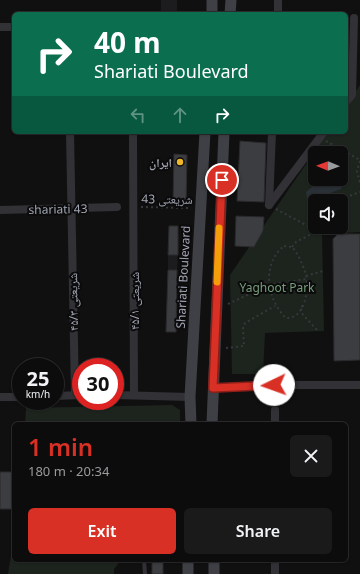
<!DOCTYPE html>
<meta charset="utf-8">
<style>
body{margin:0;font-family:"Noto Sans","Noto Naskh Arabic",sans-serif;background:#1a1a1b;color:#f1f3f6;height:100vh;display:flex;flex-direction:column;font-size:15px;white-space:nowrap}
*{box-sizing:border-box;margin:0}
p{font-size:13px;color:#9a9b9d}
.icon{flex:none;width:22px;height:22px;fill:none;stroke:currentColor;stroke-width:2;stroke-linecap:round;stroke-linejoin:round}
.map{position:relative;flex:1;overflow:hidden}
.drawer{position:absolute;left:12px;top:422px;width:336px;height:140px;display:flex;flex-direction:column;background:#0c0c0d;border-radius:6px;box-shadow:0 1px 3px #0004,0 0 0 1px #2c2c2e}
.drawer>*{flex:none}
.banner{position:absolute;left:12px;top:12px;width:336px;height:122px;border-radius:6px;box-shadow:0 1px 3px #0004,0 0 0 1px #2c2c2e;background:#0b6e4f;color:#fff;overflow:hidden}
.needle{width:26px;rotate:271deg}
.controls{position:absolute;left:308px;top:146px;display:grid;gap:8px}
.controls a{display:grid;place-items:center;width:40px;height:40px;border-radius:6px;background:#0c0c0d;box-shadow:0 1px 3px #0004,0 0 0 1px #2c2c2e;font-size:20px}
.speed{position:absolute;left:12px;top:358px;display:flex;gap:8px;font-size:20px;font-weight:700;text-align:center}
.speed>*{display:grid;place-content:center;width:52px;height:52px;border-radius:50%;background:#0c0c0d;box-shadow:0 1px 3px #0004,0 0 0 1px #2c2c2e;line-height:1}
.speed small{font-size:10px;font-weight:400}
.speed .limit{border:6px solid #d22;background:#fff;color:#111}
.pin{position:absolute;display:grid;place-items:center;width:34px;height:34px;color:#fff;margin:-17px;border:2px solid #fff;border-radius:50%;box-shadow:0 1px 4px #0007}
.me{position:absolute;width:44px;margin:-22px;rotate:267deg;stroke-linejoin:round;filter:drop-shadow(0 0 3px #0008)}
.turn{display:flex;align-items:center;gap:14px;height:84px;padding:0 16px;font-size:18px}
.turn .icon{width:52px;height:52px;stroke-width:2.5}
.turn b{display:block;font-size:28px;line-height:34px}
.lanes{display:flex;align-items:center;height:38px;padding:0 16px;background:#0003;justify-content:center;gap:20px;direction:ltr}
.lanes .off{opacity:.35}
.round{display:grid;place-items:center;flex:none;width:42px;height:42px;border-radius:6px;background:#1a1a1b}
.headline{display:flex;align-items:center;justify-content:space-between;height:68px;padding:0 16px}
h1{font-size:24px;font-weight:600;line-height:30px;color:#d93025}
.action{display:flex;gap:8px;margin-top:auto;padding:8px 16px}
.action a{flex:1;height:46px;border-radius:6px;background:#d93025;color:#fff;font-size:16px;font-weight:600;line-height:46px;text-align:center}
.action a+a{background:#1a1a1b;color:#f1f3f6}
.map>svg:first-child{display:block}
</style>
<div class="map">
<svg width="360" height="574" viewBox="0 0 360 574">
<rect width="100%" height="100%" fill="#101011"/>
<g fill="#1c1c1e">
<rect x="161" y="0" width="16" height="14"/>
<path d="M168,255h10l-1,15h-9z"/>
</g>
<g fill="#1c241d" fill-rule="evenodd">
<path d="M360,85v147l-38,2 2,97 -59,2 -2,41h-31l-2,-99 98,-143h18v-26zM315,153h26v26h-26zM315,201h26v26h-26z"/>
<path d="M172,405l8,5v14h-155l1,-16z"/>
<path d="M13,543l1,17h107l-7,9v5h-106z"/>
</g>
<path fill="#293036" d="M341,171l3,10 -3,8 -16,6 -10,8 -8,-4 -1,-7 12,-10v-3h23z"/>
<g fill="#3c3d41" stroke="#2a2a2d">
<path d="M240,141l26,2 -2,59 -27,-1z"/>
<path d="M174,154l13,1 -1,49 -13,-1z"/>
<path d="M236,216l28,1 -1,14 -9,16 -19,-1z"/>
<path d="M169,226h9v29h-10z"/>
<path d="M338,234h22v126l-26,1 -1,-122z"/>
<path d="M168,270h9l-1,62h-10z"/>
<rect x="0" y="472" width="14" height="37"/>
<rect x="152" y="560" width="11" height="14"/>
</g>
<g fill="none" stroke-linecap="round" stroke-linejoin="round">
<g stroke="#37383d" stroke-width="2" stroke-dasharray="2 3" stroke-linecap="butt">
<path d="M326,141l34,19"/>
<path d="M360,161l-3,10 3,12"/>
<path d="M336,201l24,-9"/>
<path d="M141,207l50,1"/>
<path d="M276,209l41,22"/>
<path d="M284,246l8,1c7,8 11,18 14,28 3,15 -1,44 -20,43 -19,-18 -25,-54 -2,-72z"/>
<path d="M292,247l4,-5 21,-11 1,-4"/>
<path d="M306,276l17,-5"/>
<path d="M228,304l41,-19 37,-6"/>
<path d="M303,306l-3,1 3,8 15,16"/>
<path d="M226,348l18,-2 -1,-19 2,-4 30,-17"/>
</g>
<path stroke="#313136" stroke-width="4" d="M144,560l1,14"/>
<g stroke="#313136" stroke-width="8">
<path d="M278,14v-14"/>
<path d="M0,27h14"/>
<path d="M346,102l6,-7 2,-77"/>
<path d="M70,132l5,263"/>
<path d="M133,132l1,262"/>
<path d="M269,205l55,-73"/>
<path d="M269,205l3,-73"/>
<path d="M0,210l117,-3"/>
<path d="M213,388l61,-3h86"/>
<path d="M115,395l75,2"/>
<path d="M55,396l26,-1"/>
<path d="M0,397h21"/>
<path d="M275,410v14"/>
<path d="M275,560v14"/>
</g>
<g stroke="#3f4046" stroke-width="11">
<path d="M212,14v-14"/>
<path d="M230,14l1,-14"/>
<path d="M191,424l-1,-27 15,-265"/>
<path d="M212,424l12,-292"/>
<path d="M188,560v14"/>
<path d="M214,560v14"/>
</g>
</g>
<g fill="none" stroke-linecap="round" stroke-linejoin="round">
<defs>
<path id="route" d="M222,180l-9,208 61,-3"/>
</defs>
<use href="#route" stroke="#8d1f18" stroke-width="10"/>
<use href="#route" stroke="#d93025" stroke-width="7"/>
<path stroke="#f59e0b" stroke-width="7" d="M217,282l2,-54"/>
</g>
<circle fill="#f0b729" stroke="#0b0b0c" stroke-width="1.5" cx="180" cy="162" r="4"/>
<g text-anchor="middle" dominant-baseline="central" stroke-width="4" stroke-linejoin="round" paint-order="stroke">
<g font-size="12" font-weight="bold" fill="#a1a5b2" stroke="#0b0b0c" text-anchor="end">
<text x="172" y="162">ایران</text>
</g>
<g font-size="12" fill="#a1a5b2" stroke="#0b0b0c">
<text transform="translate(167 199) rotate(1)">شریعتی 43</text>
<text transform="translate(58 209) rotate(-1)">shariati 43</text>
<text transform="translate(183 277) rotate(-87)">Shariati Boulevard</text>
<text transform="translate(134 301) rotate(-90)">شریعتی ۴۵/۱</text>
<text transform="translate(73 302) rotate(-91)">شریعتی ۴۵/۳</text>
</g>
<g font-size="12" fill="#789d7c" stroke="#0b0b0c">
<text x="277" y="287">Yaghoot Park</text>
</g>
</g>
</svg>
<div class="controls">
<a><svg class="needle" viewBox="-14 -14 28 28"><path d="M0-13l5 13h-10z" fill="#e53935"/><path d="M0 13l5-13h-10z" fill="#9a9b9d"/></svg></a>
<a><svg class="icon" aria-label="sound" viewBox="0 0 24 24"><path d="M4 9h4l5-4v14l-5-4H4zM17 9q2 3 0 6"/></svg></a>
</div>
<div class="speed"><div>25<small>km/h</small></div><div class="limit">30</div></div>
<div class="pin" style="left:222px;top:180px;background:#d93025"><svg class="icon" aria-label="arrive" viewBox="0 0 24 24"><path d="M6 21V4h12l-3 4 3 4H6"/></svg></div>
<svg class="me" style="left:274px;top:385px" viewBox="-20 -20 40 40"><circle r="19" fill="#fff"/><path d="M0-13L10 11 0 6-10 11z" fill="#d93025"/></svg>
<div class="banner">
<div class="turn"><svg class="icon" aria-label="right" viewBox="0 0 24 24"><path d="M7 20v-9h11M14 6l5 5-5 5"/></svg><div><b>40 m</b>Shariati Boulevard</div></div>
<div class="lanes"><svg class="icon off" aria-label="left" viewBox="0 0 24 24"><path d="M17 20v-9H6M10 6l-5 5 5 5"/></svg><svg class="icon off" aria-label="ahead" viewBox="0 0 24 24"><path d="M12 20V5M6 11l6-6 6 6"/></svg><svg class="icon" aria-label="right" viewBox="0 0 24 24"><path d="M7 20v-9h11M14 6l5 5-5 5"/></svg></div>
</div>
<section class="drawer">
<div class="headline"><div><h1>1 min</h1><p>180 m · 20:34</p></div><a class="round"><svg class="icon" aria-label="close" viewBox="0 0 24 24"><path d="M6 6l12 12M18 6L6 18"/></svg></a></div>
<div class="action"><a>Exit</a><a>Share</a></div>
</section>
</div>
